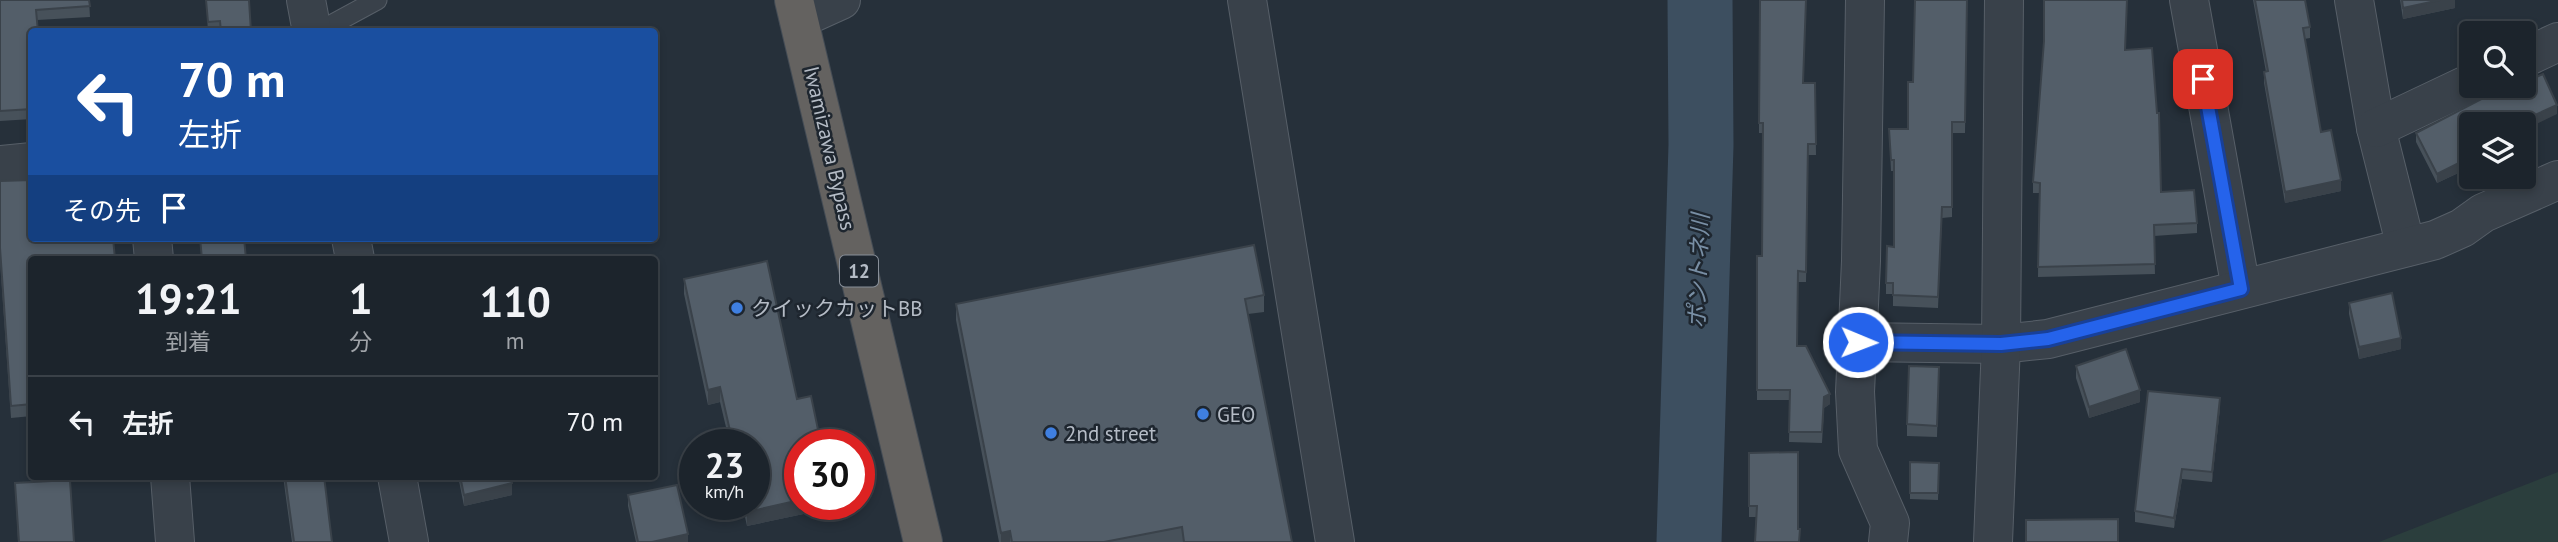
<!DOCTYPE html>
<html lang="ja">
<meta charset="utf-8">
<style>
body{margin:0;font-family:"PT Sans","Noto Sans JP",sans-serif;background:#252c34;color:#f1f3f6;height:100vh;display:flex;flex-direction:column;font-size:26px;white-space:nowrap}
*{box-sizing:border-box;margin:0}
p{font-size:23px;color:#a0a4a9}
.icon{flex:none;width:38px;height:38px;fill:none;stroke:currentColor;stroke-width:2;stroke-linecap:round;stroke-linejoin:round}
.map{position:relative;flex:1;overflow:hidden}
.details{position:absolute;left:28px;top:256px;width:630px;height:224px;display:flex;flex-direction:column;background:#1c242c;border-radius:7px;box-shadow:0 4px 10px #0003,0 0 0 2px #3a4148}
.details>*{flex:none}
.top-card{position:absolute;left:28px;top:28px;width:630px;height:214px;border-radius:7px;box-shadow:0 4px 10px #0003,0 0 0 2px #3a4148;background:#1a4fa0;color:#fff;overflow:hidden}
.tools{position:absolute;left:2459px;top:21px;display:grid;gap:14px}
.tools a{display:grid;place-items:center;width:77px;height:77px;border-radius:7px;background:#1c242c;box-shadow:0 4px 10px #0003,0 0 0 2px #3a4148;font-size:35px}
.speed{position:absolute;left:679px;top:429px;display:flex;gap:14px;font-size:35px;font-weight:700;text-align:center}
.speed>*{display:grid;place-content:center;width:91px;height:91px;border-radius:50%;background:#1c242c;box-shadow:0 4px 10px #0003,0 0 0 2px #3a4148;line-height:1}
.speed small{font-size:18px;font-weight:400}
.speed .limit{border:10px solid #d22;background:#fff;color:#111}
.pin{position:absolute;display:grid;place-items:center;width:60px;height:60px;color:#fff;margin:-30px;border-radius:14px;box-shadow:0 4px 10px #0006}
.me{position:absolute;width:77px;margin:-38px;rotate:91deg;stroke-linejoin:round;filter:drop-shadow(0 0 5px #0008)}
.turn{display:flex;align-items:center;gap:24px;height:147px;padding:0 35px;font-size:32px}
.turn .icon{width:91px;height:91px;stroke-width:2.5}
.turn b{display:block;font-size:49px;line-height:60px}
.then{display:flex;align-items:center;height:66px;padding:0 35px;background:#0003;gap:14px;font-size:26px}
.eta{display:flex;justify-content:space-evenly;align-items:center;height:119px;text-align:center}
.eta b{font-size:42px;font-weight:800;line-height:49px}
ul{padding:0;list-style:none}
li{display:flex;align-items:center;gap:21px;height:91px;padding:0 35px;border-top:2px solid #3a4148}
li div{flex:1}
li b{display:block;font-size:26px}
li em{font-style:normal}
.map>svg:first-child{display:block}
</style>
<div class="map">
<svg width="2558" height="542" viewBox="0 0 2558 542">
<rect width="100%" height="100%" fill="#26303a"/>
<path fill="#2b3e3d" d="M2558,472v70h-179z"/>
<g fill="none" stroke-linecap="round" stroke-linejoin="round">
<path stroke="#3d4f60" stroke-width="65" d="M1689,542l12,-397 -1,-145"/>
<defs>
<path id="service" d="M318,32l59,-32"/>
<g id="minor">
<path d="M306,0l6,32"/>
<path d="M1247,0l88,542"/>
<path d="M1865,0l-4,261 -6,131 3,58 32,73 -2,19"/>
<path d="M2189,0l52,289"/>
<path d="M2354,0l22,128 30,119"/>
<path d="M2524,58l34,-16"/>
<path d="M2376,128l95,-45"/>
<path d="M0,165l32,-3"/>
<path d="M152,238l2,21"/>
<path d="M351,238l4,21"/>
<path d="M1858,342l143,2 47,-5 387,-99 27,-12 21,-15 75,-33"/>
<path d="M170,476l5,66"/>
<path d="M397,476l12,66"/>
<path d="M1993,542l8,-198 3,-344"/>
</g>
<path id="tertiary" d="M799,19l42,-19"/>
<path id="trunk" d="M794,0l129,542"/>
</defs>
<use href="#service" stroke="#575f68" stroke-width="21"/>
<use href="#minor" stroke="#575f68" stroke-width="40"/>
<use href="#tertiary" stroke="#575f68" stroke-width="40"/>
<use href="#trunk" stroke="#444c55" stroke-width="40"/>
<use href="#service" stroke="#39414a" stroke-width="19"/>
<use href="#minor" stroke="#39414a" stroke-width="38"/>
<use href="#tertiary" stroke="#39414a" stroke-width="38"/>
<use href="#trunk" stroke="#646260" stroke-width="38"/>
</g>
<g fill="#47515a">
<path d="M0,0h89l1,17 -53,3 -5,12v87l-32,2z"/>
<path d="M206,0h43l2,32h-43z"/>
<path d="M1967,0l-2,133h-13v84l-10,1 -4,90 -45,-2v-12h-7v-11l8,-36v-76h-3l-2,-42h19l5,-47z"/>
<path d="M2253,0h52l5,27v11l-6,1 17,93 20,59 -56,12 -21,-120v-11h2z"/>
<path d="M2400,0h55v8l-52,11z"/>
<path d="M2126,49l35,143 36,31v10l-43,3 1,38 -117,3 1,-84h-6v-11z"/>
<path d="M1803,83h12l1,72h-8l-2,127h-8l-1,64 33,58 -6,4 -2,35 -33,-1 1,-42h-33v-144h5l1,-123h-4v-40z"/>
<path d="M2491,98l66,16 -86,10v43l-34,16 -21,-41v-9z"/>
<path d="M0,181l32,57h86v4l-86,17v157l-21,2 -11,-158z"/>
<path d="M684,279l113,120 35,105v4l-85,18 -5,-22h12v-60h-24l-10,-42 -12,3 -24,-111z"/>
<path d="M1264,295v17l-16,2 44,228h-293l-43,-222v-16z"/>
<path d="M2349,303l52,46 -42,10 -10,-45z"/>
<path d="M2076,366l64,36 -51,16 -13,-40z"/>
<path d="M1939,367l-2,70 -30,-1v-12z"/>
<path d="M2220,408l-8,74 -30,-3 -8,49 -39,-6v-11z"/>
<path d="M1749,453l49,76h2v13h-45l1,-25h-7z"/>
<path d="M1910,462l29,1 -1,37 -28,-1z"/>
<path d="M283,476h43v2l-2,1 8,63h-40z"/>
<path d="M458,476h53l1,19 -48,11z"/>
<path d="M15,483l59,59h-56z"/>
<path d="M628,495l60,47h-52l-8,-36z"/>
</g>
<g fill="#3a424a">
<path d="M2440,0h15v8l-52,11v-11z"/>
<path d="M2557,105v9l-33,16v-6h-9z"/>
<path d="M2471,157v10l-34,16v-9z"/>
<path d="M2341,180v11l-56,12v-11z"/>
<path d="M2401,338v11l-42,10v-12z"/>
<path d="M720,387v15l-12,3v-15z"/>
<path d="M2140,390v12l-51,16v-11z"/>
<path d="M1830,394v10l-6,4 -2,35 2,-46z"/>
<path d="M2220,398v10l-8,74v-10z"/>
<path d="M2182,469v10l-8,49v-10z"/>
<path d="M512,483v12l-48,11v-11z"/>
<path d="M800,500v4h32v4l-85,18v-14z"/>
<path d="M1010,531v11h-9v-9z"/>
<path d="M688,534v8h-36z"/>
</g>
<g fill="#535e69" stroke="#3a424a" stroke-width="2">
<path d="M0,0h89l1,6 -54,4 2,22h-6v77l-32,2z"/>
<path d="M206,0h43l2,32h-30l-1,-11 -12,1z"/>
<path d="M1760,0h46l-3,83h12l1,61h-8l-2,128 -8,-1 -1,75h9l24,48 -6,3 -2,35h-33l1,-42h-33v-134h5l1,-133h-4z"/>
<path d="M1915,0h52l-2,122h-13v85h-10l-4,90 -45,-2v-12h-7l1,-37 7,1v-87h-3l-2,-31h19v-47h5z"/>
<path d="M2044,0h83l-2,50 27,-2 5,65h2l2,79 33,-2 3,33 -43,2 1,39 -117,3 2,-84 -7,-1 11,-141z"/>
<path d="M2255,0h50l5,27 -7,1 18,104 10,-2 10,50 -56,12 -21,-120 4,-1z"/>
<path d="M2402,0h38l-37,8z"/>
<path d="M2543,74l14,31 -42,19h-44v33l-34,17 -21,-41 73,-38 2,3 26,-12h7v-3z"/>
<path d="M32,180v58h81l2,21h-83v145l-21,2 -11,-158v-67z"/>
<path d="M200,238h44l2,21h-44z"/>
<path d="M1254,245l10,50 -19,4 47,243h-108l-2,-15 -78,15h-92l-2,-11 -9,2 -45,-229z"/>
<path d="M767,261l30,138 14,-3 10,48h-21v56l-53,12 -1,-8h8v-60h-21l-13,-57 -12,3 -24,-111z"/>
<path d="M2392,293l9,45 -42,9 -10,-44z"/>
<path d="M2126,349l14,41 -51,17 -13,-41z"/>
<path d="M1909,366l30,1 -2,59 -30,-2z"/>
<path d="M2148,391l72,7 -8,74 -30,-3 -8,49 -39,-7z"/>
<path d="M1798,452v77h2l-1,13h-44l2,-36h-8v-53z"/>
<path d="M1910,462l29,1 -1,30h-28z"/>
<path d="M285,476h39l8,66h-38z"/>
<path d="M460,476h51l1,7 -48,12z"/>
<path d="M70,480l4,62h-55l-4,-59z"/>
<path d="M677,485l11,49 -36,8h-14l-10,-47z"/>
<path d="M2118,519v23h-92v-22z"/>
</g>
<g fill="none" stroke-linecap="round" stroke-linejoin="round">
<defs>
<path id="route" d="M1858,342l143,2 47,-5 193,-50 -38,-210"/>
</defs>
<use href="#route" stroke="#184099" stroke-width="18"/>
<use href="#route" stroke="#2563eb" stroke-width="12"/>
</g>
<g fill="#3f7fe0" stroke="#1e262f" stroke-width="2.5">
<circle cx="737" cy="308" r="7"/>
<circle cx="1203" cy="414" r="7"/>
<circle cx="1051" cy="433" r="7"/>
</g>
<g text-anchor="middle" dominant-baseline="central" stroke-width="5" stroke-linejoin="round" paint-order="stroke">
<rect fill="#1e262f" stroke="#888f99" stroke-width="2" x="840" y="255.5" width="38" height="31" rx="5"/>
<g font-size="19" font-weight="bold" fill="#b5bcc6">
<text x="859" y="271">12</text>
</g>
<g font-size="21" fill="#b5bcc6" stroke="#1e262f">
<text transform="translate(830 148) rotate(77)">Iwamizawa Bypass</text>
</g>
<g font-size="21" fill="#b5bcc6" stroke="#1e262f" text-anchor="start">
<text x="751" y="308">クイックカットBB</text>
<text x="1217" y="414">GEO</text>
<text x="1065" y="433">2nd street</text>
</g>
<g font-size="23" font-style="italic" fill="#798fa5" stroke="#1e262f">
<text transform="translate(1698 271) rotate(-88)">ポントネ川</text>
</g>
</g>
</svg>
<div class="tools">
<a><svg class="icon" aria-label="search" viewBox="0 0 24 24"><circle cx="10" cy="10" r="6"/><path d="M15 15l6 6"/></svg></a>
<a><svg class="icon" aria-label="layers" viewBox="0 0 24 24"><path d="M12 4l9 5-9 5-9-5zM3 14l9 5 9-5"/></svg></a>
</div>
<div class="speed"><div>23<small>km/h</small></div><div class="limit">30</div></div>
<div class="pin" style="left:2203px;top:79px;background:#d93025"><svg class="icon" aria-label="arrive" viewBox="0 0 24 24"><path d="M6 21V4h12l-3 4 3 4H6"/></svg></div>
<svg class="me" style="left:1858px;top:342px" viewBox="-20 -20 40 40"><circle r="17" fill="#2563eb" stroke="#fff" stroke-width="3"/><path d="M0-11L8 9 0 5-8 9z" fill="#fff"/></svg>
<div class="top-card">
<div class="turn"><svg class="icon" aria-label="left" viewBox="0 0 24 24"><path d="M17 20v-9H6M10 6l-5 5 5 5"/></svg><div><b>70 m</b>左折</div></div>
<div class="then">その先<svg class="icon" aria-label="arrive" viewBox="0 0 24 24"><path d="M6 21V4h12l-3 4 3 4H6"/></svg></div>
</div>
<section class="details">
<div class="eta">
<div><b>19:21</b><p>到着</p></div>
<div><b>1</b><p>分</p></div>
<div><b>110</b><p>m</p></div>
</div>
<ul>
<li><svg class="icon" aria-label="left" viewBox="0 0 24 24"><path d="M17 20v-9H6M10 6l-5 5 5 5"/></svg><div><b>左折</b></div><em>70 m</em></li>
</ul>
</section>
</div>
